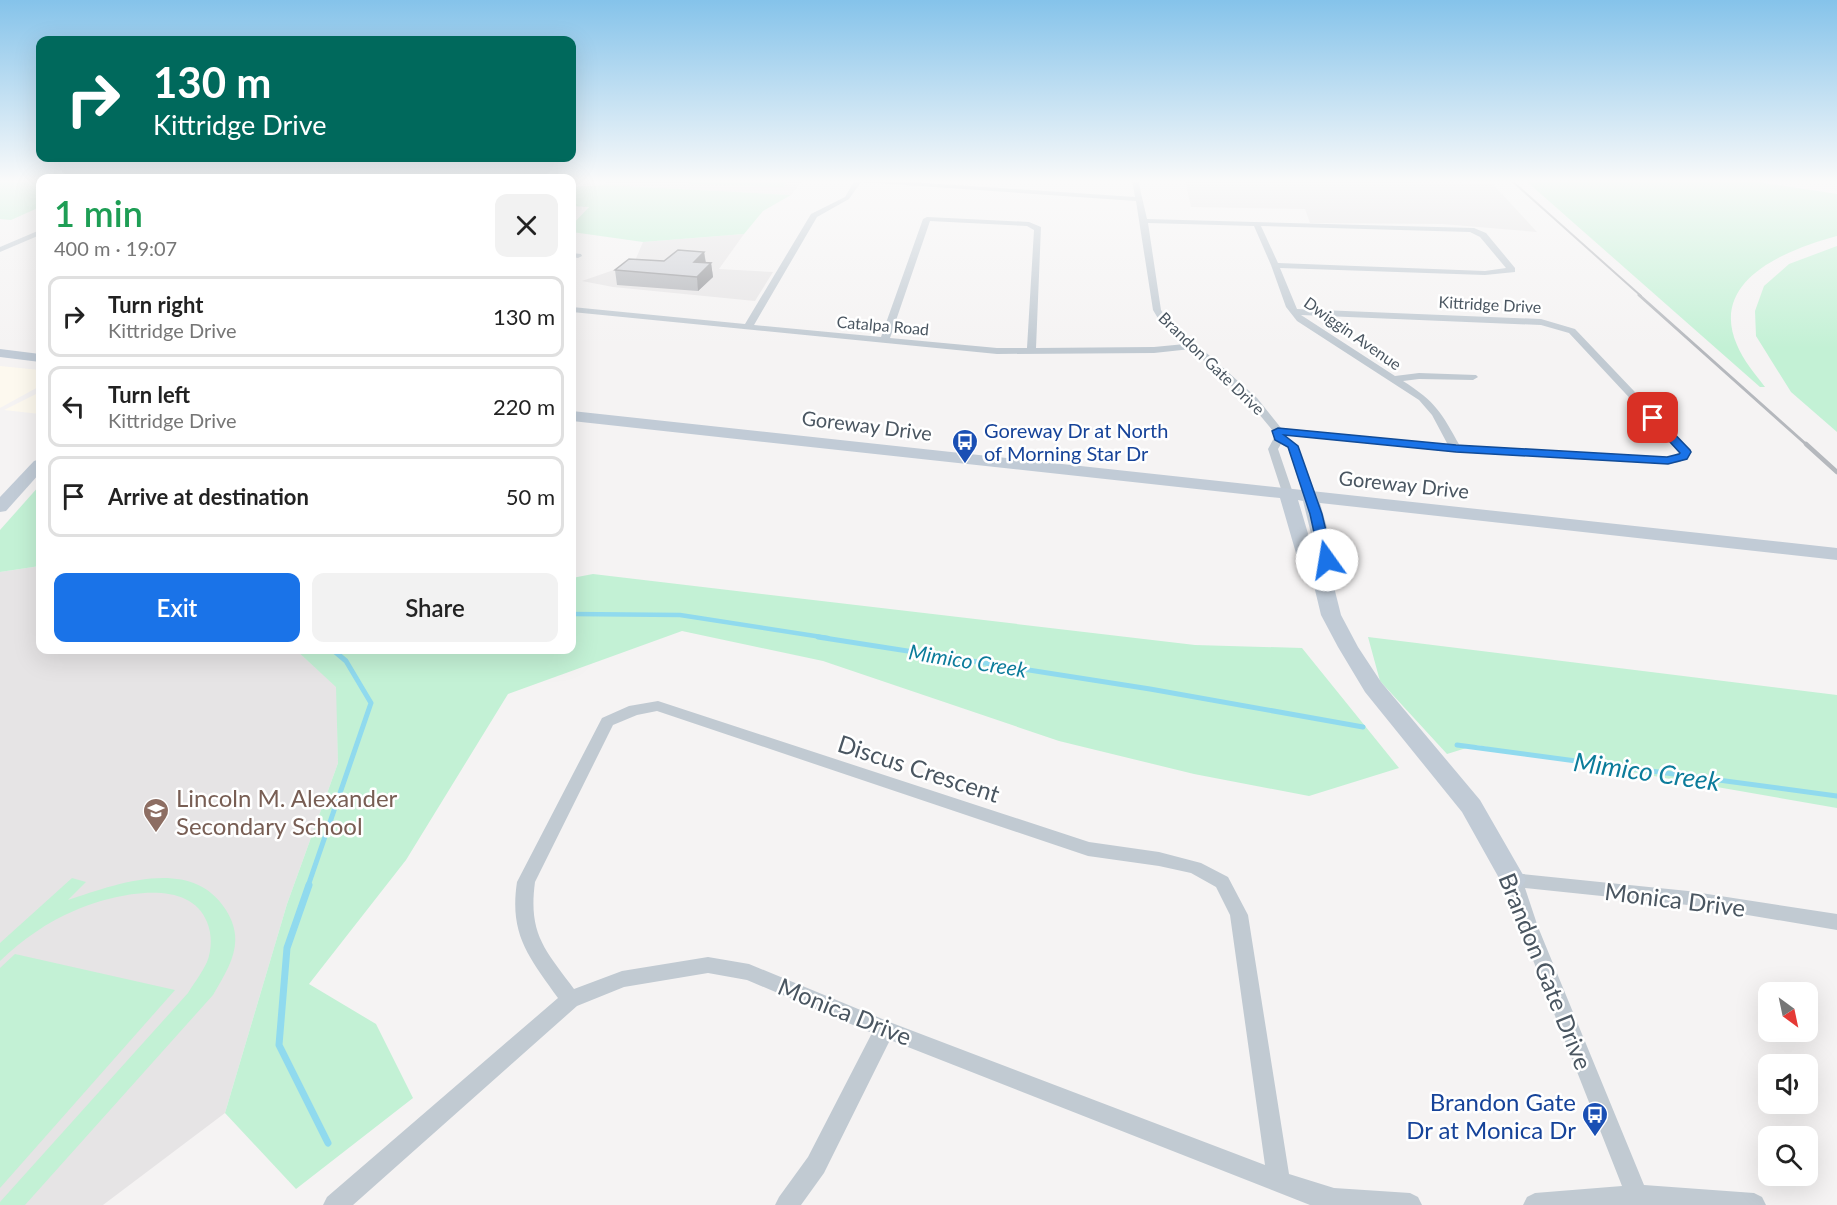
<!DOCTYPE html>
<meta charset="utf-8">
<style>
body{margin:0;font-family:Lato,sans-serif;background:#f2f2f2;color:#222;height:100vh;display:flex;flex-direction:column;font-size:22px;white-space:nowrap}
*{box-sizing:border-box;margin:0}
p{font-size:20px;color:#767676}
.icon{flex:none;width:33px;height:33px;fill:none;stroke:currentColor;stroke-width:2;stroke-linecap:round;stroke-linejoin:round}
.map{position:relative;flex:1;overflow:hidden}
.drawer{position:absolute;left:36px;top:174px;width:540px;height:480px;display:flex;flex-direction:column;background:#fff;border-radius:12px;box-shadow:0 6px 24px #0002}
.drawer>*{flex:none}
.banner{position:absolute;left:36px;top:36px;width:540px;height:126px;border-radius:12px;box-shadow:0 6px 24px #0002;background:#00695c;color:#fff;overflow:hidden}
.needle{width:39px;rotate:147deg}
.fabs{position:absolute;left:1758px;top:982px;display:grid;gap:12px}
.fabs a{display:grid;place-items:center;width:60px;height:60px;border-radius:12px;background:#fff;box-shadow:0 6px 24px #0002;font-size:30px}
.pin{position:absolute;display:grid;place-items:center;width:51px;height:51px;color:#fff;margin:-26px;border-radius:12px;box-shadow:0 3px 9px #0006}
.me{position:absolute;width:66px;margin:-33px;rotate:347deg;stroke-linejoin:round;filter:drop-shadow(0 0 4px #0008)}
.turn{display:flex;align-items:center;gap:21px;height:126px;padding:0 18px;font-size:27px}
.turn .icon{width:78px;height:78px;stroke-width:2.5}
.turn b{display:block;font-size:42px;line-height:51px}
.round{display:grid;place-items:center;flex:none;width:63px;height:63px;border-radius:12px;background:#f2f2f2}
.summary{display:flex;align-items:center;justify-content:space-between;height:102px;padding:0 18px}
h1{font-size:36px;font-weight:600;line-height:45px;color:#1e9e55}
.cta{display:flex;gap:12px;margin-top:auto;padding:12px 18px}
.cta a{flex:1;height:69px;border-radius:12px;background:#1a73e8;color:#fff;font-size:24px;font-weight:600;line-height:69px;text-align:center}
.cta a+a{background:#f2f2f2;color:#222}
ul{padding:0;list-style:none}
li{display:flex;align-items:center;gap:18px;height:81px;margin:0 12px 9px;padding:0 6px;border:3px solid #e0e0e0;border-radius:12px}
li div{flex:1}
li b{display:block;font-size:22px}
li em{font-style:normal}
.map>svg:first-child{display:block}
</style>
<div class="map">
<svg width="1837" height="1205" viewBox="0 0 1837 1205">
<rect width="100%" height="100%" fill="#f5f3f3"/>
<g fill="#fdf9ef">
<path d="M0,366l40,4v16l-40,22z"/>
<path d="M40,392v22l-36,-4z"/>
</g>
<g fill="#e6e4e5">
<path d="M605,180h198l-12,15 -185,-10z"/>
<path d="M1185,180l307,3 45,49 -95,-8 -132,-1 -5,-14 -114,-2z"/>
<path d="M744,234l-25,35 54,3 -18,29 -142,-14 -31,-6 52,-18 9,-21z"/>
<path d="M40,566v84h256l41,37 1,76 -51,141 -62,209 -122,92h-103v-633z"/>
</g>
<g fill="#c3f1d5">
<path d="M0,180h40v27l-29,13 -11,-1z"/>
<path d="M693,180h96l-6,7 -94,-3z"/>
<path d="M1525,180h219l93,14v42c-48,13 -129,43 -100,109 6,15 18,29 28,42h-5z"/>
<path d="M606,185l185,10 -28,16 -19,23 -101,8 -71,-10v-7l17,-18 -17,-1v-19z"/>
<path d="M1837,246v186l-46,-40 -35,-56 -1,-25 9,-25 25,-22z"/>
<path d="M40,485v81l-40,6v-42z"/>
<path d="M593,574l602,71 107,3 97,120 -90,28 -115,-22 -135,-33 -236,-80 -141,-30 -174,63 -102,166 -97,124 67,40 37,74 -117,91 -71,-76 62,-209 51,-141 -2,-76 -40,-37h276v-72z"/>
<path d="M1368,637l469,58v113l-361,-63 -29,9 -67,-73z"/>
<path d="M72,878l14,4 -18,18c48,-16 124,-45 158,10 20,32 4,56 -13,85l-188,210h-25v-3l188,-209c6,-10 14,-20 19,-31 5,-13 5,-28 0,-40 -18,-47 -97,-27 -131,-12 -29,12 -54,30 -76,51v-18z"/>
<path d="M15,954l160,36 -175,198v-220z"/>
</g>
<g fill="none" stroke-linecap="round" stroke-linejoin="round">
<path stroke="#90daee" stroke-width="4.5" d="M572,614l108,1 148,23"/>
<g stroke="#90daee" stroke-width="5">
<path d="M818,637l332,52 213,38"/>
<path d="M1457,745l380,51"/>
<path d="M308,886l63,-183 -25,-42 -13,-11"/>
</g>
<path stroke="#90daee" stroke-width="7" d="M309,885l-22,63 -8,97 49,98"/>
<g fill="#c1cad2" fill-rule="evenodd">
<path d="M855,180h26l254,17 -3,-17h6l9,39 327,9 12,5 29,35v4l-30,3 -205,-7 17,41 244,10 34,10 117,123 -12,10 -12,2 -212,-12 -172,-17 14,11 18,50 -6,4 -6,-4 -16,-48 -7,-4 -3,5 15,44 -2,2h-8l-15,-46 6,-11 -1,-7 -24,-29 -58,-53 -37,4 -157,1 -425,-42v-5l173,17 66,-110 34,-17zM861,182l275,19 17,109 6,10 26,24 -31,3 -118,1 5,-121 -12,-5 -102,-5 -4,2 -42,118 -127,-12 63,-108 32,-18zM930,221l97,5 7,4 -7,118h-30l-107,-10zM1148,223l106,3 17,39 15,42 11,14 122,79 13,15 16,30 -167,-17 -24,-30 -92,-82 -4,-6zM1261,226l209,6 10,5 26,31 -21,3 -207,-8zM1301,315l240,10 28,8 111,119 -12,6 -208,-12c-19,-34 -24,-44 -57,-65l16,-2 54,1 5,-3 -2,-2 -57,-2 -24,3z"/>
<path d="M40,230v5l-40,17v-5z"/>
<path d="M572,253l9,1 1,2 -4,2 -6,-1z"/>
<path d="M658,701l431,141 70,10 42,11 27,14 20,38 41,259 45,14 76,5 8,4 4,8h-112l-420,-165 -66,133 -23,32h-26l4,-8 29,-40 64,-124 -125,-53 -39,-7 -84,14 -47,19 -224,199h-30l4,-8 231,-199c-29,-41 -49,-63 -41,-116l85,-164 27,-12zM657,711l431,145 71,10 32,7 25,14 14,28 35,250 -373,-142 -143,-59 -41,-7 -86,14 -48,18c-29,-39 -46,-55 -39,-107l78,-157 24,-10z"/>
<path d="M1513,873l175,18 149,23v16l-149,-25 -163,-17 13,39 106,258 110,8 8,4 4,8h-243l4,-8 8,-4 87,-7 -102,-259 -16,-47 3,-5z"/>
</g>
<g fill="#c1cbd6" fill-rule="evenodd">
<path d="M0,349l40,5v8l-40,-5z"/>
<path d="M572,411l1265,137v12l-517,-57 16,56 -7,8 12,48 17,32 23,35 99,118 46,80 -4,7 -9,3 -9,-3 -42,-75 -97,-120 -27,-45 -17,-32 -11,-46 -12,-9 -18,-62 -708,-77zM1298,500l5,1 14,57 -2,-1z"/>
<path d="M40,459v14l-34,38 -6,1v-15l34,-36z"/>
</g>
<path stroke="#b5b8bd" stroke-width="2" d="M1511,180l130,116"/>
<path stroke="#b5b8bd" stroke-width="3" d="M1639,295l169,151"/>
<path stroke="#b5b8bd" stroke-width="4.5" d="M1806,444l31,28"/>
</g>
<path fill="#b0b2b7" d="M704,252l2,10 5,1 2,14 -15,14 -81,-6 -2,-15 49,-9z"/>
<g fill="#909195">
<path d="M704,252l2,14 -12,-4z"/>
<path d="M711,263l2,14 -15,14 -1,-14z"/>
</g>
<path fill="#cdcfd5" stroke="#909195" stroke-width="1.5" d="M678,250l26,2 -10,10 17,1 -14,14 -82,-7 14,-11 35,2z"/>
<linearGradient id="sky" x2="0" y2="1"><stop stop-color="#85c3ea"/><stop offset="0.52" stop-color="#fafafa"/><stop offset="1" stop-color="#fafafa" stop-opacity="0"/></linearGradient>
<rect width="1837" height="348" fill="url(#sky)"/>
<path fill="#1a73e8" stroke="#114b97" stroke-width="1.5" d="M1653,415l4,1 33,34 1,2 -4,7 -19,5 -212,-12 -172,-17 14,11 24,68 11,46 -6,3 -7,-3 -10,-46 -22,-67 -13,-7 -3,-9 6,-3 178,17 211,12 12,-3 1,-1 -32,-35z"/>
<defs>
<symbol id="bus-pin" viewBox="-11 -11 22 30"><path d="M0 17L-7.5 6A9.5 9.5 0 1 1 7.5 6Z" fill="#1a4fb4" stroke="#fff"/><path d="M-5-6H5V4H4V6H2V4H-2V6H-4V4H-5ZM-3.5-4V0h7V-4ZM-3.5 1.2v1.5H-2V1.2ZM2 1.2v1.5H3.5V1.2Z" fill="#fff"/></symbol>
<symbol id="school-pin" viewBox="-11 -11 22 30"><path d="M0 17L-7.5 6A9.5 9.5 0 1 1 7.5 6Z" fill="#8d6e63" stroke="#fff"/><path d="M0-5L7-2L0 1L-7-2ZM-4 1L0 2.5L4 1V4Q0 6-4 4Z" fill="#fff"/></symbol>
</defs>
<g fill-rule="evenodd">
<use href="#bus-pin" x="950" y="427" width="30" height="40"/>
<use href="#school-pin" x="141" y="796" width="30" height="40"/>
<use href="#bus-pin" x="1580" y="1100" width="30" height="40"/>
</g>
<g text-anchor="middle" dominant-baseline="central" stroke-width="5" stroke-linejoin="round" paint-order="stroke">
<g font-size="16" fill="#4a5661" stroke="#fff">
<text transform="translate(1490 304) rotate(3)">Kittridge Drive</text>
<text transform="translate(883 325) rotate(5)">Catalpa Road</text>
<text transform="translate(1353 333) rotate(35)">Dwiggin Avenue</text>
<text transform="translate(1212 363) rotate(44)">Brandon Gate Drive</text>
</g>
<g font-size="20" fill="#4a5661" stroke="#fff">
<text transform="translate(867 425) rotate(7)">Goreway Drive</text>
<text transform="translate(1404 484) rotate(6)">Goreway Drive</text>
</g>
<g font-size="20" fill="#164399" stroke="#fff" text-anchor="start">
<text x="984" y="430">Goreway Dr at North<tspan x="984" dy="23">of Morning Star Dr</tspan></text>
</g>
<g font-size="21" font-style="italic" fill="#0c7c9b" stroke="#fff">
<text transform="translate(968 660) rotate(9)">Mimico Creek</text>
</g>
<g font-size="24" fill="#4a5661" stroke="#fff">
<text transform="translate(919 768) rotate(18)">Discus Crescent</text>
<text transform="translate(1675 899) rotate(7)">Monica Drive</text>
<text transform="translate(1546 971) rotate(68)">Brandon Gate Drive</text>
<text transform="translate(845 1011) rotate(22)">Monica Drive</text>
</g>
<g font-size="24" fill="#785e54" stroke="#fff" text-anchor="start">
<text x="176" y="797">Lincoln M. Alexander<tspan x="176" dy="28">Secondary School</tspan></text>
</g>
<g font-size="24" fill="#164399" stroke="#fff" text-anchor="end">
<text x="1576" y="1101">Brandon Gate<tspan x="1576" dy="28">Dr at Monica Dr</tspan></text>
</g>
<g font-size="26" font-style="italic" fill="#0c7c9b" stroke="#fff">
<text transform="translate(1647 771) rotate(8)">Mimico Creek</text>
</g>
</g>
</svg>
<div class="fabs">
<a><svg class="needle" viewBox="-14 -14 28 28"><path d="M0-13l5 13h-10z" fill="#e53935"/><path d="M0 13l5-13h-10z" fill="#767676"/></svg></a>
<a><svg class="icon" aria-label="sound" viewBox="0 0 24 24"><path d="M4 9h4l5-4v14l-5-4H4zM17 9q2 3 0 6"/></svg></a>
<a><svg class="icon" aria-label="search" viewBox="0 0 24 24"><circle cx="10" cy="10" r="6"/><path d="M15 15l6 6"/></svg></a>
</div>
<div class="pin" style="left:1653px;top:418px;background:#d93025"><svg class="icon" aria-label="arrive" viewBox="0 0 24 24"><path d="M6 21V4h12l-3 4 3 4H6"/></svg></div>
<svg class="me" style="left:1327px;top:560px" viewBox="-20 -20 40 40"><circle r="19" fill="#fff"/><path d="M0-13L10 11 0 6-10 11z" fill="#1a73e8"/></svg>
<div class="banner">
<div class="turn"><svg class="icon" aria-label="right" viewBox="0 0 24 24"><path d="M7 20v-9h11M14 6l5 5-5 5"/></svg><div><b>130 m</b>Kittridge Drive</div></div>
</div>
<section class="drawer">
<div class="summary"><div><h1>1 min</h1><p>400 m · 19:07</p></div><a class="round"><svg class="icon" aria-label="close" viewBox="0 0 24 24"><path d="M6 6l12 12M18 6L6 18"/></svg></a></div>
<ul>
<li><svg class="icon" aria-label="right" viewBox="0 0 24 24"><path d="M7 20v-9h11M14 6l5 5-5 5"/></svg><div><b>Turn right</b><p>Kittridge Drive</p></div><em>130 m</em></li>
<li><svg class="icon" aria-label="left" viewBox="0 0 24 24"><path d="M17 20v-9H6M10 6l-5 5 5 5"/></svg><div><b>Turn left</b><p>Kittridge Drive</p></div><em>220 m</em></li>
<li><svg class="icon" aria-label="arrive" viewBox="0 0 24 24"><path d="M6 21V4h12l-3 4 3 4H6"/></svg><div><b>Arrive at destination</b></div><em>50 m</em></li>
</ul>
<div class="cta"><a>Exit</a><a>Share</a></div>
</section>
</div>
